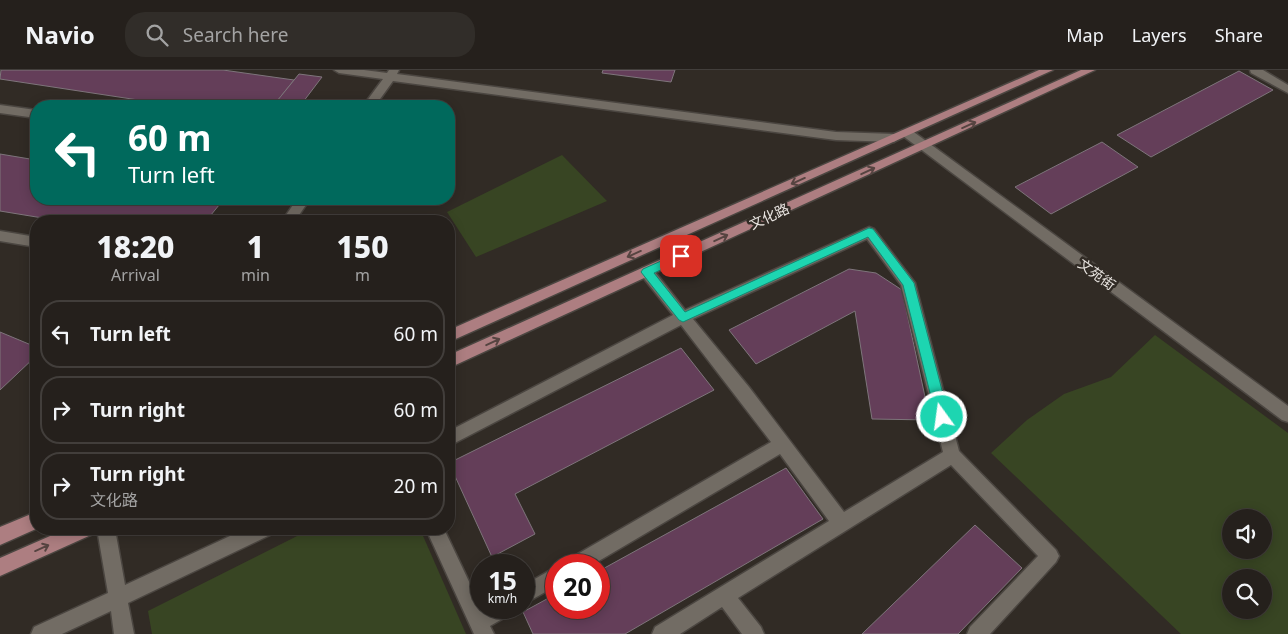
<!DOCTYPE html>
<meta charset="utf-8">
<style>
body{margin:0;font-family:"Noto Sans","Noto Sans SC",sans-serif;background:#312d29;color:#f1f3f6;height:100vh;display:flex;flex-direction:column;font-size:19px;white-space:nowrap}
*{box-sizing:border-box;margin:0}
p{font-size:16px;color:#a3a3a3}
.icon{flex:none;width:28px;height:28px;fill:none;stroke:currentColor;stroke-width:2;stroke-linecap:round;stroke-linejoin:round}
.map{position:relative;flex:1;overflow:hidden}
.panel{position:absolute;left:30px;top:145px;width:425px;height:320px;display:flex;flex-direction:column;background:#25201c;border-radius:20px;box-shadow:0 2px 12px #0003,0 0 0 1px #423e3b}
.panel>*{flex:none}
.banner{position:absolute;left:30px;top:30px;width:425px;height:105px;border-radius:20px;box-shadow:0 2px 12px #0003,0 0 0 1px #423e3b;background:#00695c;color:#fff;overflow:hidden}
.tools{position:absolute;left:1222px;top:439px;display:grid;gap:10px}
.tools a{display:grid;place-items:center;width:50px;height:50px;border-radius:50%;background:#25201c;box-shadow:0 2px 12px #0003,0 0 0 1px #423e3b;font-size:25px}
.speed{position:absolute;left:470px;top:484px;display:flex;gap:10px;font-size:25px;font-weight:700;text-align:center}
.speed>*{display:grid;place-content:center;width:65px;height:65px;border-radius:50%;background:#25201c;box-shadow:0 2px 12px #0003,0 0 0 1px #423e3b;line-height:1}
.speed small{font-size:12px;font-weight:400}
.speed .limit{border:8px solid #d22;background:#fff;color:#111}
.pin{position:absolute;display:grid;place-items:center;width:42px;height:42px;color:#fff;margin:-21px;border-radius:10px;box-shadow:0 2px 8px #0006}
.me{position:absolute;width:55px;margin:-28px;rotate:346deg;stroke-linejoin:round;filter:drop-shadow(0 0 4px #0008)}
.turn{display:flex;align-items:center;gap:18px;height:105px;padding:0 15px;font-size:22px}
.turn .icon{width:65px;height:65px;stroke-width:2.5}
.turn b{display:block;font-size:35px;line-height:42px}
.eta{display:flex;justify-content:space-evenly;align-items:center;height:85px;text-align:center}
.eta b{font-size:30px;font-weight:800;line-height:35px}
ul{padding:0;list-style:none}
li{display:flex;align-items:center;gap:15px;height:68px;margin:0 10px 8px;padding:0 5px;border:2px solid #423e3b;border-radius:20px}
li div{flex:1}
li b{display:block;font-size:19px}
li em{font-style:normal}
header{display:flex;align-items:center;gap:30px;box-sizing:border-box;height:70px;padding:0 25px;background:#25201c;border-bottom:1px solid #423e3b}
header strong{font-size:24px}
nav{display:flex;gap:28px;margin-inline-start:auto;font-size:18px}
.search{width:350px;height:45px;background:#312d29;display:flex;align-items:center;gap:12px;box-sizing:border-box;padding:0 18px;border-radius:20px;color:#a3a3a3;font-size:19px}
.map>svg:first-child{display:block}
</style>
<header>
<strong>Navio</strong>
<div class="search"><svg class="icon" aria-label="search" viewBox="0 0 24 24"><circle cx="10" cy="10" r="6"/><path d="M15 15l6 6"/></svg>Search here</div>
<nav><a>Map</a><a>Layers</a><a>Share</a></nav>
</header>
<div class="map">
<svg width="1288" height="564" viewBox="0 0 1288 564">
<rect width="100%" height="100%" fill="#312b25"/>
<g fill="#384523" fill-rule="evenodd">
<path d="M562,85l45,46 -131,56 -29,-45z"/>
<path d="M1155,265l133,98v201h-107l-190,-181 36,-33 37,-26 47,-17zM1231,448h33v32h-33zM1231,508h33v32h-33z"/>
<path d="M311,459h109l46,105h-314l-4,-23z"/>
</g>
<g fill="#643e59" stroke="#7e757b">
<path d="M223,0l71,10 -21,26h-95l-178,-27 1,-9z"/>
<path d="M603,0h72l-4,12 -69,-9z"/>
<path d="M1239,1l34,19 -122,67 -34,-22z"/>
<path d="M299,4l23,3 -22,29h-27z"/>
<path d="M1102,72l36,25 -87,47 -36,-27z"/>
<path d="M0,84l36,6v39h188l-18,22h-145l-61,-10z"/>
<path d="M849,199l27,4 26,17 28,130 -58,-1 -17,-108 -99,53 -27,-34z"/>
<path d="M0,262l36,15v9l-36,34z"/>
<path d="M681,278l33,42 -199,104 20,40 -43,23 -43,-94z"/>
<path d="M786,398l37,51 -198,115h-92l-10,-22 33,-18v14h43v-37z"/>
<path d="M975,455l47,43 -64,66h-96z"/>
</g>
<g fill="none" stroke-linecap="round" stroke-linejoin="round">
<defs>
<g id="minor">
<path d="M334,0h30l23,3 2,-3h10l-2,4 439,58 58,2 6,4 -6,4 -58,-2 -443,-59 -18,25h-12l20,-27 -44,-6z"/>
<path d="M1250,0h13l25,15v8l-37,-20z"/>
<path d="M0,35l36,5v8l-36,-5z"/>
<path d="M907,59l4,1 377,276v16l-6,-2 -379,-284 -2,-3z"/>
<path d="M297,129h13l-15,22h-13z"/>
<path d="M869,157l5,2 41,54 44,168 97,99 3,6 -3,6 -66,72h-23l3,-7 68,-71 -87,-91 -213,133 23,29 3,7h-22l-20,-27 -42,27h-28l3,-7 174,-106 -49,-67 -188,111h-26l3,-6 202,-117 -90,-117 -232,121v-15l224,-116 -31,-39 -2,-4 2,-4 5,-1 5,1 33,42zM867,169l34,46 42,167 -99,60 -95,-125 -56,-68z"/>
<path d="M0,161l36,6v10l-36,-6z"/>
<path d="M97,459h18l10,56 120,-56h28l-3,6 -142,68 6,31h-20l-3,-23 -49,23h-31l3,-7 74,-34z"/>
<path d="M426,459h18l38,80 29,-1 -2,7 -19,11 4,8h-20z"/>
<path d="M556,497v19l-32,18v-19z"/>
</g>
<g id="major">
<path d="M1039,0h14l-604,272v-12z"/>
<path d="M1081,0h14l-646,298v-13z"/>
<path d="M36,442v17l-36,16v-18z"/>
<path d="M66,459h28l-3,6 -91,41v-18z"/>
</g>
</defs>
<use href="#minor" stroke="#4b4641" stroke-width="3"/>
<use href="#major" stroke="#4b4641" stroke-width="3"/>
<use href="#minor" fill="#726c64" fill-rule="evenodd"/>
<use href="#major" fill="#ad7e81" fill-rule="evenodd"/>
</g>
<defs><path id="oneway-shaft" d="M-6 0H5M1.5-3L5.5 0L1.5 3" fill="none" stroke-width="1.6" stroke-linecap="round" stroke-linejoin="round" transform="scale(1.25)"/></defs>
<g stroke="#564441">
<use href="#oneway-shaft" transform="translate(969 55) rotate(-24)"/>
<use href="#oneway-shaft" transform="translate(868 101) rotate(-25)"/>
<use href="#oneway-shaft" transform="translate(798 111) rotate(156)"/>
<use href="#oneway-shaft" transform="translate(721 168) rotate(-25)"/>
<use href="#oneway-shaft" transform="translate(634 184) rotate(156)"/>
<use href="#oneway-shaft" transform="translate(493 272) rotate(-25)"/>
<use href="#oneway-shaft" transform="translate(42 478) rotate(-24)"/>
</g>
<path fill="#1dd5b1" stroke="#138a73" d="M869,158l4,1 41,54 35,134 -2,4 -5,1 -4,-1 -2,-4 -33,-132 -35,-48 -185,85 -4,-2 -38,-48 2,-3 34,-15h8l1,2 -1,3 -31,14 31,39z"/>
<g text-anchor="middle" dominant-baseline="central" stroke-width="5" stroke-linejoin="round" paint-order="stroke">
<g font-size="14" fill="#e9e5e1" stroke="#312b25">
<text transform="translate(769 146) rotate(-25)">文化路</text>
<text transform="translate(1097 204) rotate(36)">文苑街</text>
</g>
</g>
</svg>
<div class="tools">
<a><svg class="icon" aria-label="sound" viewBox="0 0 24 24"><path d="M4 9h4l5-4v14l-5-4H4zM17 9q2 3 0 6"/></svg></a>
<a><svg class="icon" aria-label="search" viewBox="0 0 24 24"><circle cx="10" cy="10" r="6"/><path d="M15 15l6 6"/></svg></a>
</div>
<div class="speed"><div>15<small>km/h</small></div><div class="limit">20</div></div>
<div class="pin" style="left:681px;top:186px;background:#d93025"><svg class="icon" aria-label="arrive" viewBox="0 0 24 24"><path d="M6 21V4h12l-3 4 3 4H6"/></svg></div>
<svg class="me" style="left:942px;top:347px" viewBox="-20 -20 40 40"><circle r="17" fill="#1dd5b1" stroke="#fff" stroke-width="3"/><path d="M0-11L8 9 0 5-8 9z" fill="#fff"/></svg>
<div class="banner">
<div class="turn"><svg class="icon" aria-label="left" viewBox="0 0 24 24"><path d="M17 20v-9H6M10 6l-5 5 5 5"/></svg><div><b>60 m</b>Turn left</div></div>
</div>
<section class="panel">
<div class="eta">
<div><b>18:20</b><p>Arrival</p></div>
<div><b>1</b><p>min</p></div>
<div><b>150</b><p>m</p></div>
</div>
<ul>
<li><svg class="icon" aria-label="left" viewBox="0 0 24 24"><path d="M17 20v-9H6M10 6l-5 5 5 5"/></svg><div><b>Turn left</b></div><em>60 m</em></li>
<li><svg class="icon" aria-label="right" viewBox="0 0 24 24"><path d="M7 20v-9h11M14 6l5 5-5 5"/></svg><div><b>Turn right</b></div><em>60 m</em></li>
<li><svg class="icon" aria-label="right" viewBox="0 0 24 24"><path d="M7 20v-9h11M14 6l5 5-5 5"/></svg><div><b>Turn right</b><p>文化路</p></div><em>20 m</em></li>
</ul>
</section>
</div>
